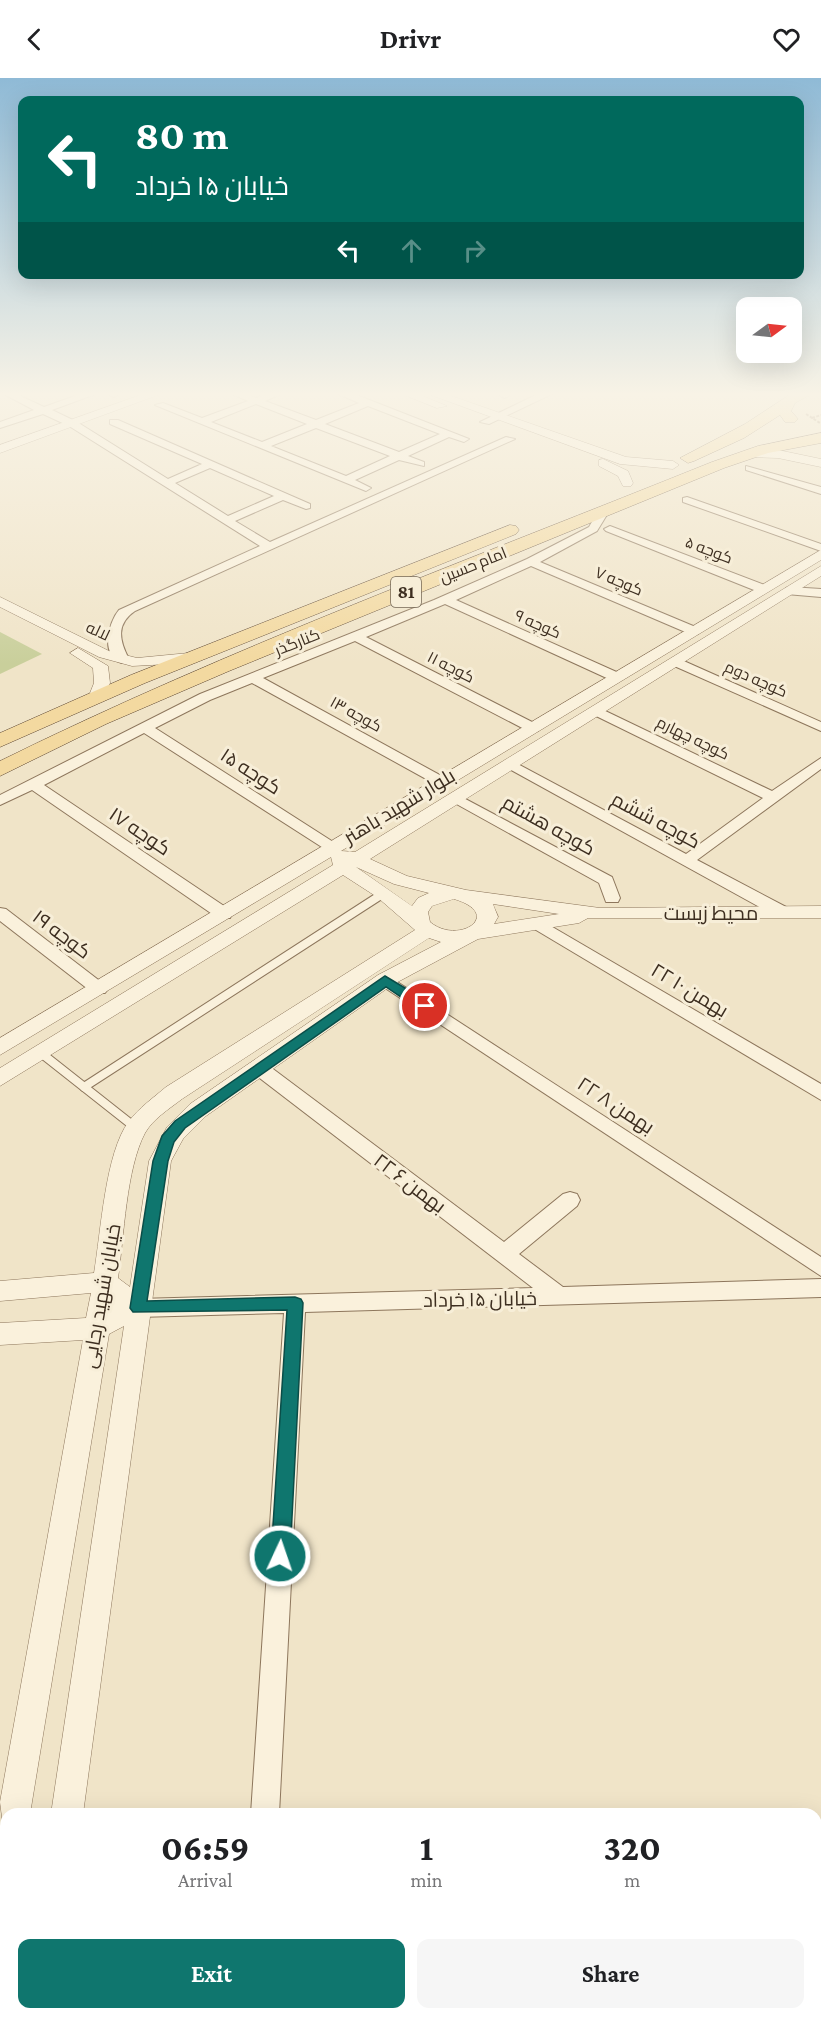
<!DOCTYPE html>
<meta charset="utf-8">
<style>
body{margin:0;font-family:"Crimson Pro",Cairo,serif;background:#f6f6f6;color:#202124;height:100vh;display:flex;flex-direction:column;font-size:22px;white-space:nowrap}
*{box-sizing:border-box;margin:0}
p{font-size:20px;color:#757577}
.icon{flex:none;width:33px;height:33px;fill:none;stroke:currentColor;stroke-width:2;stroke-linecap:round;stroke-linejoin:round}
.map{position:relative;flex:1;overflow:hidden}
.side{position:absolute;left:0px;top:1730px;width:822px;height:212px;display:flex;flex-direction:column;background:#fff;border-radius:18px 18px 0 0;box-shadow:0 6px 24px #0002}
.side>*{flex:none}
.banner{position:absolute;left:18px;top:18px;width:786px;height:183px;border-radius:12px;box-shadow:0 6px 24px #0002;background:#00695c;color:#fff;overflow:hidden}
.needle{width:39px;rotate:75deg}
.fabs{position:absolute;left:736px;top:219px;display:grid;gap:12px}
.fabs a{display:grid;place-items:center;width:66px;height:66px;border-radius:12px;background:#fff;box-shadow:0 6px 24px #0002;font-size:30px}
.pin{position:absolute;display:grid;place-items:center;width:51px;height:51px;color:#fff;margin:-26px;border:3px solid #fff;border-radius:50%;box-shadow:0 2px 6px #0007}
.me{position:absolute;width:66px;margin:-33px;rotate:3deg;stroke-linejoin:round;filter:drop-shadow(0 0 4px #0008)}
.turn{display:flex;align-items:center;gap:21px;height:126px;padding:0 18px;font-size:27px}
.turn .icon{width:78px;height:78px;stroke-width:2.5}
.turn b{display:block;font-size:42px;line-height:51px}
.lanes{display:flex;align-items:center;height:57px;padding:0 18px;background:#0003;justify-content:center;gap:30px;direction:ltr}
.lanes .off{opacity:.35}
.eta{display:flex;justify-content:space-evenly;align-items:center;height:102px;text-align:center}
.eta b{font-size:36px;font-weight:700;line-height:42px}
.button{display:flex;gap:12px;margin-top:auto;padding:12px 18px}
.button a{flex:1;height:69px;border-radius:12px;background:#0f766e;color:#fff;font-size:24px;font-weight:700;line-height:69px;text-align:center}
.button a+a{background:#f6f6f6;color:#202124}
header{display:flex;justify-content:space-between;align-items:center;height:78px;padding:0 18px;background:#fff;font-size:27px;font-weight:700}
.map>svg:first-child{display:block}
</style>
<header><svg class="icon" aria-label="back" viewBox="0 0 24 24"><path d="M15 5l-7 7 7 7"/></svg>Drivr<svg class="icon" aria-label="heart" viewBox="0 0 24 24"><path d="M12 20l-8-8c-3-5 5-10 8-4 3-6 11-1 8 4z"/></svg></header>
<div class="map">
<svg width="821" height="1940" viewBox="0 0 821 1940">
<rect width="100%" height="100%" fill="#f0e4c8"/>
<path fill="#c9cf9b" d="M0,554l42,22 -42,20z"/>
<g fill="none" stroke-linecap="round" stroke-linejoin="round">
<defs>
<g id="service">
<path d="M41,975l95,75"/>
<path d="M84,1009l300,-194"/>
</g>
<g id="minor">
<path d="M0,314h12l32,15 42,-15h15l-49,18 25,12 91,57 34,-15 -92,-40v-4h8l192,84v4l-4,1 -23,-9 -48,21 35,21 236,-105 9,2 -380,172c-19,13 -16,29 -6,48l-7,4c-22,-7 -14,-40 -3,-53l141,-64 -191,-120 -26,-12 -43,14v-6l34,-12zM210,390l64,28 -46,20 -53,-33z"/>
<path d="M104,314h14l1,2 -5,3z"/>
<path d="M228,314h14l14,6 14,-6h15l-20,9 51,19 43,-17 -25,-11h15l120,47 -5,3 -15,-5 -41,19 16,6v4l-25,-6 -44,20 16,8 -5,3 -211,-86 8,-2 39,15 46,-17zM256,326l51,20 -45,18 -51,-20zM368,328l72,28 -41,18 -74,-28zM316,350l74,28 -44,20 -75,-30z"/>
<path d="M493,314h14l3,3 -5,3z"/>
<path d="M542,314h14l-67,32 -9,-2z"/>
<path d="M746,388l75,21v7l-75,-24z"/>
<path d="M687,419l134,47v7l-138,-49v-4z"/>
<path d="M602,432l6,3 -11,18 -57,31 158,66v6h-8l-159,-68 -75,34 165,74v6h-10l-166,-76 -79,33 172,88v6h-10l-173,-90 -92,37 184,101 2,3 -2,3h-10l-185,-102 -42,17 -55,28 183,117 3,3 -3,3h-10l-184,-118 -100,52 186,125 2,4 -2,4h-12l-186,-128 -32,15v-10l200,-101 234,-94 93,-41 62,-32 9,-16z"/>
<path d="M610,448l157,60 2,3 -10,3 -153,-61 -2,-2z"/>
<path d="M790,509l31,2v8l-35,-3v-6z"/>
<path d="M677,580l144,64v9l-149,-66 -2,-3z"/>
<path d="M597,629l175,84 49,-33v11l-124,91 91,48 2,4 -2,4h-12l-274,-151 7,-4 5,1 172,92 77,-56 -171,-84v-6z"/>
<path d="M456,716l156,83 8,21 -2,4h-12l-7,-19 -148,-82 -2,-3 2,-3z"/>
<path d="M0,830l6,1 99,76 3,4 -3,4h-12l-93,-72z"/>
<path d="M537,840l284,166v16l-290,-173 -2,-4z"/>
<path d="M385,896l436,283v19l-442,-292 -3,-4 3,-4z"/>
<path d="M259,983l6,2 239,179 59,-48 7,-2 7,2 3,6 -3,6 -58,48 44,33 258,-8v18l-516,15 -26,502h-28l33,-501 -146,4 -8,-3 -3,-6 3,-6 8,-3 395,-11 -280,-215 -3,-5 3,-5z"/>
<rect x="816" y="1843" width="5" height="30"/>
<rect x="233" y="1935" width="30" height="5"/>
<path d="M393,1935h35l2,5h-35z"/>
<path d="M567,1935h36l2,5h-36z"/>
<path d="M769,1935h36l2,5h-36z"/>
</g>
<g id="tertiary">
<path d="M149,314h17l-166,61v-8z"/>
<path d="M397,314h16l34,14 -10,2z"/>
<path d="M423,314h17l186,65 47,4 6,4 -6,4 -53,-5z"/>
<path d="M751,372h27l43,9v8l-43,-9 -31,-1v-6z"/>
<path d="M603,381l25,12 5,12 -2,3h-8l-5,-10 -19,-10v-6z"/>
<path d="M821,472v10l-480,291 14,1 466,-286v10l-451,283 37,17 59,14 134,18 221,-2v12h-233l-9,5 -101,16 -86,46 -186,131 -23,23 -12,22 -88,653h-32l73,-488 -15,8 -79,480h-24v13l-3,-2 -3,-23 83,-462 -83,5v-22l86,-5 5,-25 -91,8v-20l94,-8c7,-41 11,-120 35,-152 10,-13 24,-23 37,-34l249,-157 -38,-33 -34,-22 -343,211v-18l333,-203 -2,-8 -331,198v-17zM356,789l38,17 35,9 -11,5 -6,8zM454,821c51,15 5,47 -24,23l-2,-10 4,-6zM493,826l66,10 -65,10 4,-7zM429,860l12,4 -63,33 -188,129 -23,23 -18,34 -19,126 -12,-9c6,-41 8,-109 27,-145 8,-14 24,-24 37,-34z"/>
<path d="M0,519l109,54 28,7 52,-5 8,5 -8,5 -57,3 -33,-9 -99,-50z"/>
<path d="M78,570l30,18 2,17 -8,18 -6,2 -8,-5 6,-15 -1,-15 -23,-15z"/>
<path d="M6,1765v66l-6,3v-66z"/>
<path d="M21,1935h36l-1,5h-36z"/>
</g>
<g id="primary">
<path d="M794,314h21l-20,11 -4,8 7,8 -3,3h-10l-5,-7 -36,23 -50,23 -6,2 -8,-5 65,-34z"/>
<path d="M821,355v10l-53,10 -44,15 -495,203 -123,53 -106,52v-15c231,-114 474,-203 712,-299l46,-16z"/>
<path d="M510,447l6,1 3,4 -3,4 -371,149 -145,64v-14l131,-58z"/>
</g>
</defs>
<use href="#service" stroke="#8d765c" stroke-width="10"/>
<use href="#minor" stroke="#8d765c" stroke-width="2"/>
<use href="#tertiary" stroke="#8d765c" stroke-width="1"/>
<use href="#primary" stroke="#5b4430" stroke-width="1"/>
<g stroke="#8d765c" stroke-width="2" stroke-dasharray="3 1.5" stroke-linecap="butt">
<path d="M806,336l14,9"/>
<path d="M812,340l9,-3"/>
</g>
<use href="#service" stroke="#faf1dc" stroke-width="8"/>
<use href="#minor" fill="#faf1dc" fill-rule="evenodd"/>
<use href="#tertiary" fill="#faf1dc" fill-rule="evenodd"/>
<use href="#primary" fill="#f3d9a0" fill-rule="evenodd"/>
</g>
<linearGradient id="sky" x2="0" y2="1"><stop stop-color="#8fbad6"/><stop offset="0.54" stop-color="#f8f3e6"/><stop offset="1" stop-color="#f8f3e6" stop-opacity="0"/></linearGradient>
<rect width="821" height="586" fill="url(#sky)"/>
<path fill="#0f766e" stroke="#0a4d48" stroke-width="1.5" d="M385,898l45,27v7h-10l-34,-23 -201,141 -11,14 -6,19 -21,140 148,-4 6,2 2,4 -13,253 -3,6 -7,3 -6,-3 -3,-6 16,-246 -154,2 -3,-4 23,-147 9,-25 13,-15z"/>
<g text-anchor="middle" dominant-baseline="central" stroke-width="6" stroke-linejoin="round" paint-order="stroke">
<g font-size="16" fill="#3d2e20" stroke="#f7eed8">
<text transform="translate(709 472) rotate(21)">کوچه ۵</text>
<text transform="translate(473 487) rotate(-22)">امام حسین</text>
<text transform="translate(619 503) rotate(23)">کوچه ۷</text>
<text transform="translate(538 546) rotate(24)">کوچه ۹</text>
<text transform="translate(98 553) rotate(25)">لاله</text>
<text transform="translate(297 564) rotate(-22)">کنارگذر</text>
<text transform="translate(451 589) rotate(27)">کوچه ۱۱</text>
<text transform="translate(756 601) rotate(24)">کوچه دوم</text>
<text transform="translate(356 636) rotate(29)">کوچه ۱۳</text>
<text transform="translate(693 660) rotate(26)">کوچه چهارم</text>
</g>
<rect fill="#f7eed8" stroke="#756857" stroke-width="1.5" x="391" y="499" width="30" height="30" rx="4.5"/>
<g font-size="18" font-weight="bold" fill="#3d2e20">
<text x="406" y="514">81</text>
</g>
<g font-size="20" fill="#3d2e20" stroke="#f7eed8">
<text transform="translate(251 693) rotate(33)">کوچه ۱۵</text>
<text transform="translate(399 728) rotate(-31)">بلوار شهید باهنر</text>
<text transform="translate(656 742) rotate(28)">کوچه ششم</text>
<text transform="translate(549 747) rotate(29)">کوچه هشتم</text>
<text transform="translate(140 753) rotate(34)">کوچه ۱۷</text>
<text x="711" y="835">محیط زیست</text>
<text transform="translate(62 856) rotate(37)">کوچه ۱۹</text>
<text transform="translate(690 912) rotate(31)">۲۲ بهمن ۱۰</text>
<text transform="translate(616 1027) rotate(33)">۲۲ بهمن ۸</text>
<text transform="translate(410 1105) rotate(37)">۲۲ بهمن ۶</text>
<text transform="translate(101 1218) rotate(-80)">خیابان شهید رجایی</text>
<text transform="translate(480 1221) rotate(-1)">خیابان ۱۵ خرداد</text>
</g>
</g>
</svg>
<div class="fabs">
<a><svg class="needle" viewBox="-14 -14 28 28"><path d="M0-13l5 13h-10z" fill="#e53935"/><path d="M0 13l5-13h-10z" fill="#757577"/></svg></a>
</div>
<div class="pin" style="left:425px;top:928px;background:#d93025"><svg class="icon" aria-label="arrive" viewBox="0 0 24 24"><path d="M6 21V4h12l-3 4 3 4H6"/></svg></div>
<svg class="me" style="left:280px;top:1478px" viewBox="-20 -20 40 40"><circle r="17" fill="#0f766e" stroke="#fff" stroke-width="3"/><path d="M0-11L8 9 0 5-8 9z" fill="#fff"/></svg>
<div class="banner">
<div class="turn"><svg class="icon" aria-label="left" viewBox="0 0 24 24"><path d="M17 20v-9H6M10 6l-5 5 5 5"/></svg><div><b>80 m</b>خیابان ۱۵ خرداد</div></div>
<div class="lanes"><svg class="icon" aria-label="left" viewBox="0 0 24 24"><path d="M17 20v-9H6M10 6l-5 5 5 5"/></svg><svg class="icon off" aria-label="ahead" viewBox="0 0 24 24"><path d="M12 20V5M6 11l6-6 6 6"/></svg><svg class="icon off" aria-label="right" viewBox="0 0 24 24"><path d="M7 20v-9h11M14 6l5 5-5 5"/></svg></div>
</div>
<section class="side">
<div class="eta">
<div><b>06:59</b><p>Arrival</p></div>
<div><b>1</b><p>min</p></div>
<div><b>320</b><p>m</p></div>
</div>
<div class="button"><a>Exit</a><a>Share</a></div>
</section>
</div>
